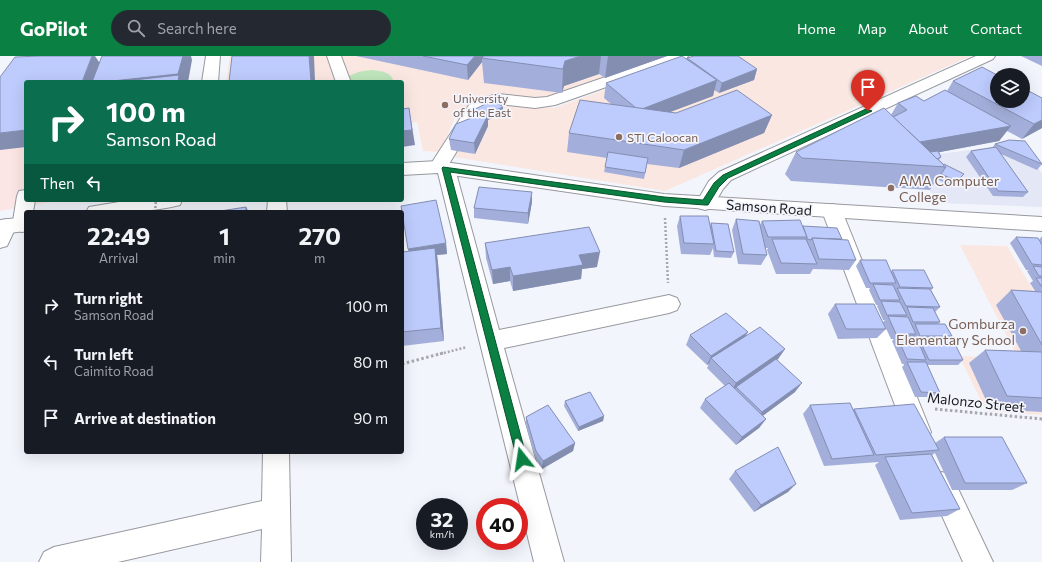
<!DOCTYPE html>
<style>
body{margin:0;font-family:Commissioner,sans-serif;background:#242831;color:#f1f3f6;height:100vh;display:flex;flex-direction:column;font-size:15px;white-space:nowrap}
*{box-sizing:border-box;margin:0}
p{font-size:13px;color:#9ea1a6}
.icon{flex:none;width:22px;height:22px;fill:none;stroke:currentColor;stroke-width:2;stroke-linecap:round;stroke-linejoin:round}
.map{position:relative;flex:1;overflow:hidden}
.drawer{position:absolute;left:24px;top:154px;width:380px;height:244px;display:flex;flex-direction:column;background:#171b24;border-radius:4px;box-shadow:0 4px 16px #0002}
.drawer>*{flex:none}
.banner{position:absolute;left:24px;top:24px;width:380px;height:122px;border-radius:4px;box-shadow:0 4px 16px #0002;background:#0b6e4f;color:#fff;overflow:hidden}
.buttons{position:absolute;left:990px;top:12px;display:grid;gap:8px}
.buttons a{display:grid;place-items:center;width:40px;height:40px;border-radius:50%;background:#171b24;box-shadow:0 4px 16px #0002;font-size:20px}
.speed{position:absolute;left:416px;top:442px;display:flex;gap:8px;font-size:20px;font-weight:700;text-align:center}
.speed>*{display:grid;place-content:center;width:52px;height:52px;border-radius:50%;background:#171b24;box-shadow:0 4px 16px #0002;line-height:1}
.speed small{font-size:10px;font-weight:400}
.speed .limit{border:6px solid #d22;background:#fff;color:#111}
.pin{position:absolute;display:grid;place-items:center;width:34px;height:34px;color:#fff;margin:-41px -17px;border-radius:50% 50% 50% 0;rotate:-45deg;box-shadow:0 0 4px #0007}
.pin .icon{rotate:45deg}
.me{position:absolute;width:44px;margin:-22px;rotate:345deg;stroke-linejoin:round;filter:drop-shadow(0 0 3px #0008)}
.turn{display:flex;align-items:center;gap:14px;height:84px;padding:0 16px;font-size:18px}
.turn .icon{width:52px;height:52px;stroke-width:2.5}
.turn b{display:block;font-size:28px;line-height:34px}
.then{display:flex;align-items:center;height:38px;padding:0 16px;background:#0003;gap:8px;font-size:15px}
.eta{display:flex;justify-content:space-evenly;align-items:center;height:68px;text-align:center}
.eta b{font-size:24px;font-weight:700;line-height:28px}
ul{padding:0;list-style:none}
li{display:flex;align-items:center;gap:12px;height:56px;padding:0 16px}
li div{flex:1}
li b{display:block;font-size:15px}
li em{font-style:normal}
header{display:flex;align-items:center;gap:24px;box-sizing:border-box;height:56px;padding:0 20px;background:#0b8043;color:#fff}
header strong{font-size:19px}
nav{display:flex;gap:22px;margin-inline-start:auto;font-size:14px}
.search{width:280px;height:36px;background:#242831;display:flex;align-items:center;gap:10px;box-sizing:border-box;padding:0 14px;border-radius:22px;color:#9ea1a6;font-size:15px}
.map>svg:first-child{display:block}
</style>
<header>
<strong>GoPilot</strong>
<div class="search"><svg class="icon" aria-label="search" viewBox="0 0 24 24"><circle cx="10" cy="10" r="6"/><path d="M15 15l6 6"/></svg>Search here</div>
<nav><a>Home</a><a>Map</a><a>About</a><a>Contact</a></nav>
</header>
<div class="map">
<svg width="1042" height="506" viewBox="0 0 1042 506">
<rect width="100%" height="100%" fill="#f3f5fc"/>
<path fill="#e4e8f6" d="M1019,87l23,30v34l-102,-4 -37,-44z"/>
<path fill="#fce6e5" d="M26,26v118h27l-2,2 -51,9v-107z"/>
<g fill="#fbe7e1">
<path d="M230,0h464l-141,50 -36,-4 -27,1 -35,15 -15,34 -17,-1 -6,-29 -15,1v-41h-176z"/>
<path d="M698,0h273l-306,135 -224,-36 17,-37 34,-14 25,-1 37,5z"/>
<path d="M960,189l47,1 35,59v110l-56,-4 -27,-55 59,2z"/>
</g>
<path fill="#bee5bb" d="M372,14c10,1 19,2 22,12h-52c8,-9 19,-11 30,-12z"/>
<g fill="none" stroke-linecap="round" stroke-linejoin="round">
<defs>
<g id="minor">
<path d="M206,0h14l-2,26h-16z"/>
<path d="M327,0h14l9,24 -2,2h-12z"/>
<path d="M667,0h21l-2,3 -131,46 -20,3 -36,-4 -7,1 -11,6 -32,53 3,1 3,4 44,161 170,-35 8,3 3,6 -3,6 -8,3 -165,35 60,214h-30l-96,-389 -6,-2 -3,-4 40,-62 12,-7 18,-4 36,4 12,-1z"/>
<path d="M976,0h19l-2,3 -262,121 -8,9 -11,19 -7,2 -7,-2 -2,-5 13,-22 10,-9z"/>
<path d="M26,134v10h9l-2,12h-7v19l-4,1 -7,-3 -8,17 -7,2v-27l6,-2 7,2 4,-25 2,-5z"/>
<path d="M268,144h18l1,12h-20z"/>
<path d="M832,148l7,2 3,5 89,221 -4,8 -9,4 -9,-4 -4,-8 -83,-221 3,-5z"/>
<path d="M263,396h26l2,110h-30l1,-33 -144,33h-79l5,-10 10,-5 208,-46z"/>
<path d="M942,416l10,4 41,86h-30l-35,-77 4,-9z"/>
</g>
<g id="highway">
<path d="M438,105l226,33 378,23v14l-378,-25 -226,-33 -36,2v-12z"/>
<path d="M131,144h51l-2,5c-31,8 -62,7 -94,7l3,-5z"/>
<path d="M26,161v14l-26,3v-14z"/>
</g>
</defs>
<use href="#minor" stroke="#97999f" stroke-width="2"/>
<use href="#highway" stroke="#97999f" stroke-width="2"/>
<g stroke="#a7a8ae" stroke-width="2.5" stroke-dasharray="2 2" stroke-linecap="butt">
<path d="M665,162l3,65"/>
<path d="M440,298l27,-7"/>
</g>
<g stroke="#a7a8ae" stroke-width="3" stroke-dasharray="2.5 2.5" stroke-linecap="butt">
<path d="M402,308l41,-11"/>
<path d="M935,353l107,10"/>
</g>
<use href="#minor" fill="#fff" fill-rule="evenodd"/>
<use href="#highway" fill="#fff" fill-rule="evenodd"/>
<path stroke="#a7a8ae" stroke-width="2.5" stroke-dasharray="2 2" stroke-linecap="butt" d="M155,156l1,-12"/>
</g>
<g fill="#a3afda">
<path d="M356,0h311l-62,22 -6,-4 -35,12 -2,7 -78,-10 -2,-21 -14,18z"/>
<path d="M1021,0h21v10z"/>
<path d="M687,2l70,11 -3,11 -35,13 -5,-3 -1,6 -44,16 7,1 96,2 -8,18 -85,35 -32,-4 -3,15 -40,-7 3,-14 -40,-6 2,-19 42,-29 -7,-6 2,-15 80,-24z"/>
<path d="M953,25l89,17v30l-20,11 -15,-8 -8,10 -60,11 2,5 -2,3 21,19 -7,8 -16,-8 -7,11 -139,-9 -6,-7 11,-22 95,-37 7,-12 26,-2 23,-10z"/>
<path d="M473,54l30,2 -15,8v6l-13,28 -24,-4 -2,-11 26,-23 -2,-1z"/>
<path d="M995,88l47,20 -5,6 -36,-16 27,38 -5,5 -30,-1 -27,-39 5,-6 21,-3z"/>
<path d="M532,146l-4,22 -54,-6v-10z"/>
<path d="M680,160l30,10 1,-3 23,29 -3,6 -17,-1 -1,-9 -3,7 -29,-1 -4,-28z"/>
<path d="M736,163l24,6 2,-4 41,6 39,12 14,21 -7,10 -36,-1 -3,5h-34l-9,-24 1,-2h-3l2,7 -6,10 -23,-1 -6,-34z"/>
<path d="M1042,180v176l-52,-3 -21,-46 16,-13 36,1 -25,-46 15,-15 24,1 -5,-8 3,-2 -6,-10 2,-1h-3l-16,-27 6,-6 23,3z"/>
<path d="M446,187l1,11 -10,1 1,8 6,78 -42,5v-94l7,-1z"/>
<path d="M485,187l112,24 -15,2 -1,10 -68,12 -3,-10 -17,3 -7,-26z"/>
<path d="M860,204l31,12 1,-2 41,18 -2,2 9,17 -5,5 5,10 -2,2 14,12 -5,4 16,20 -5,5h-31l13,28 -5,4h-20l-13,-30 3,-3h-3l-10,-23 2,-2h-3l-8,-17 2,-2h-2l-6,-14 1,-1h-2l-7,-15 1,-2h-4l-10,-22z"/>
<path d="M835,248l51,25 -9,9 -39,1 -10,-25z"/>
<path d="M690,279l55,1 40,13 -7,10 -1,1 18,32 -33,24 4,3 -7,9 -23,17 -36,-37 5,-9 20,-13 -18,-18 2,-4 -2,1 -21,-20z"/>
<path d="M565,345l39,15 -1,5 -25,10 -14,-25z"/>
<path d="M810,349l43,4h1l81,34 9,-6 83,46 -15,7h-60l-17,-37 -3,2 28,54 -13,7 -47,4 -25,-55 4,-3 -55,4 -21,-52z"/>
<path d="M526,361l49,26 -2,8 -31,18 -6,-10 -10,-34z"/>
<path d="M735,415l53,21 -34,20 -25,-33z"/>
</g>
<g fill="#848eb1">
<path d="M92,0h3l8,12 -6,14h-15z"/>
<path d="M183,0h8l1,4 -4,22h-85z"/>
<path d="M309,0h5l1,26h-4z"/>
<path d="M475,0h12l-5,2v4l-14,18 -1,-15z"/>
<path d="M581,0h20l-2,18 -35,12 -2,7 1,-24 2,-8z"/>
<path d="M608,0h59l-62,22z"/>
<path d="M757,13l-3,11 -35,13 3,-10z"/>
<path d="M717,24l-4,16 -77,29 3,-15z"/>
<path d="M503,51v5l-15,8v6l-13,28 -1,-11 9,-26z"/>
<path d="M409,52l6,37 -13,2v-16z"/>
<path d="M772,59l-8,18 -85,35 5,-18z"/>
<path d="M1042,64v8l-20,11 12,-15z"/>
<path d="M1011,70l-12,15 -85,16v-14z"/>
<path d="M26,74v17l-26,3v-17z"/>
<path d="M532,136v10l-4,22v-11z"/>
<path d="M246,151l3,5h-3z"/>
<path d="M446,187l1,11 -10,1 1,8 6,78 -3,-13 -30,-68 -3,-11z"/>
<path d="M600,196l-3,15 -15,2 -1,10 -68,12v-15l66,-21z"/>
<path d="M510,211v14l-17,3 -1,-14z"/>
<path d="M748,276l-6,10 -31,16 -2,6 -2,1 4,-9z"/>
<path d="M785,293l-7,10 -41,28h-1v1l-5,4 5,-9z"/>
<path d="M802,327l-7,9 -39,29 6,-9z"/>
<path d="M604,360l-1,5 -25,10 1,-4z"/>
<path d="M766,363l-7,9 -23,17 6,-8z"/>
<path d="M575,387l-2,8 -31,18 1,-8z"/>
<path d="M796,428l-8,8 -34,20 7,-7z"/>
</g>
<g fill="#bdcbfd" stroke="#848eb1">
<path d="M41,0h51l-10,26h-56v48l-26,3v-56l15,-20z"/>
<path d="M102,0h81l-5,18 -75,8h-11z"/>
<path d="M232,0h77l2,26h-82z"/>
<path d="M423,0h52l-8,9z"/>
<path d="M484,0h97l-16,5 -2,8 -81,-11z"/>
<path d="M682,0l35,24 -75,29 -6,-1 -30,-25z"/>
<path d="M694,0h44l19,13 -35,14 -35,-25z"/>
<path d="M982,11l15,8v26h26v-13l19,10v22l-8,4 -81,-43z"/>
<path d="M179,19l-1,7h-62z"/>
<path d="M737,34l35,25 -88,35 -115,-17 11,-33 96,13z"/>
<path d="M945,34l66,36 -91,16 -27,-25 14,-7 -9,-7 18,-7 8,5z"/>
<path d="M494,44l9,7 -18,8h-5l-7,-5z"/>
<path d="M409,52l3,22 -10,1v-22z"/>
<path d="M884,52l62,59 -144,-9 -6,-6z"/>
<path d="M479,59h9l-14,28 -25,-4 7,-15z"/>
<path d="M1009,84l16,1 17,23 -47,-20z"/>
<path d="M996,91l32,45 -30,-1 -27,-40z"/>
<path d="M938,95l3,6 -4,2 -7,-7z"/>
<path d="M608,96l40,6 -3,15 -40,-6z"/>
<path d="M944,108l20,10 -7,7 -16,-7 5,-7 -3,-2z"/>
<path d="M479,131l53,5 -4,21 -54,-5z"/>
<path d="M436,144l10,43 -38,6 -7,-43z"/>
<path d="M246,151v5h-32z"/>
<path d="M680,160h28l6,28 -30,-1z"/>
<path d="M736,163l23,2 8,34 -24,-1z"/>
<path d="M800,164l7,17h-39l-6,-16z"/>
<path d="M711,167l17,1 6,28 -18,-1z"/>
<path d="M803,170l34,2 5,11 -30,-1 -1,2 -4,-1v-2z"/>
<path d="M589,171l11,25 -21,3 4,10 -70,11 -3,-9 -18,3 -7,-27z"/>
<path d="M1016,181l22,1 4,7v20l-10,-1z"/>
<path d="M812,182l36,2 8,20 -37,-1z"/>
<path d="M772,183h34l11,25 -36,-1z"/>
<path d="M435,192l6,80 -39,4v-80z"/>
<path d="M860,204h26l10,23h-26z"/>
<path d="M1033,210l9,1v9h-3z"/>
<path d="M892,214h32l9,18 -33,-1z"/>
<path d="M1036,222h6v9z"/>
<path d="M873,228l20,1 7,15h-20z"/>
<path d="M897,232l33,1 10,18 -34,-1z"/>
<path d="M1011,234l31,2v53z"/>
<path d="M881,245l19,1 7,13h-20z"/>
<path d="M835,248h39l12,25h-40z"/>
<path d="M907,251l26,1 7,14h-27z"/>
<path d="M726,257l22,19 -37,24 -21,-21z"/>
<path d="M888,260l20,1 8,17h-20z"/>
<path d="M915,268h30l7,12h-32z"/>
<path d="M760,271l25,22 -49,34 -25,-25z"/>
<path d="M897,280h19l10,24 -19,-1z"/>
<path d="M919,283l34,1 10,20h-34z"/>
<path d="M985,294l57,2v46l-35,-2z"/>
<path d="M776,303l26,24 -40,29 -26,-25z"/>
<path d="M907,306h19l14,31 -19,-1z"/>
<path d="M729,327l37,36 -24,18 -37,-38z"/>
<path d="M590,336l14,24 -25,11 -14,-26z"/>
<path d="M850,347l24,52 -42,4 -22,-54z"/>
<path d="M914,348l25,46 -63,5 -22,-46z"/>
<path d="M548,349l27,38 -32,18 -7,-10 -10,-34z"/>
<path d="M944,381h58l25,46h-62z"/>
<path d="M778,391l18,37 -35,21 -26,-34z"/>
<path d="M931,398l29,55 -48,4 -27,-56z"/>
</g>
<path fill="#0b8043" stroke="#07532c" d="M866,53l6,2 -144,67 -9,9 -11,18h-3l-41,-3 -214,-30 77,287 -1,4 -4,1 -4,-1 -76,-295 1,-1 221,30 39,3 11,-17 9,-8z"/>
<g fill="#8d6e63" stroke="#f3f5fc" stroke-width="1.5">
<circle cx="445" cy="49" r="4"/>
<circle cx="619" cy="81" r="4"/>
<circle cx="891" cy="132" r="4"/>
<circle cx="1023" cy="275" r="4"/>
</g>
<g text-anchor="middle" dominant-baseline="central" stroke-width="3.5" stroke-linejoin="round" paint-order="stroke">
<g font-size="12" fill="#785e54" stroke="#f3f5fc" text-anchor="start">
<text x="453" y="42">University<tspan x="453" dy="14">of the East</tspan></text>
<text x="627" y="81">STI Caloocan</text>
</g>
<g font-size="14" fill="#785e54" stroke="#f3f5fc" text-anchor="start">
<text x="899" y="124">AMA Computer<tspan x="899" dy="16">College</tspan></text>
<text x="1015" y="267" text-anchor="end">Gomburza<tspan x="1015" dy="16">Elementary School</tspan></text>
</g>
<g font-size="14" fill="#1a1b1e" stroke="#f3f5fc">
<text transform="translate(769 151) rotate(4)">Samson Road</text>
<text transform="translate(976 346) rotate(6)">Malonzo Street</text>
</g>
</g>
</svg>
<div class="buttons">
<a><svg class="icon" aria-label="layers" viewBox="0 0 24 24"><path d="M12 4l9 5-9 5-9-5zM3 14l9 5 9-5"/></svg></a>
</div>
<div class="speed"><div>32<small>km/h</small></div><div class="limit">40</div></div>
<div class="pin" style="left:868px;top:55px;background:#d93025"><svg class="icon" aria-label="arrive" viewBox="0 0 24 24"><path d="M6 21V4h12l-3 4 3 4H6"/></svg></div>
<svg class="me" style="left:522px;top:403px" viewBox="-20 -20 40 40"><path d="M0-17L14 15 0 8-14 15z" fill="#0b8043" stroke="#fff" stroke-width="4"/></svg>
<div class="banner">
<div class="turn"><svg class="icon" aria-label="right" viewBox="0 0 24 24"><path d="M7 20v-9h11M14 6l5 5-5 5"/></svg><div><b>100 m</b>Samson Road</div></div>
<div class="then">Then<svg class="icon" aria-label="left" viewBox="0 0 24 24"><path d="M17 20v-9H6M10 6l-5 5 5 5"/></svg></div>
</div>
<section class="drawer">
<div class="eta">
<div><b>22:49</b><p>Arrival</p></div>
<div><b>1</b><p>min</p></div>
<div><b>270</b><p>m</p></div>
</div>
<ul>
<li><svg class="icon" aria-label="right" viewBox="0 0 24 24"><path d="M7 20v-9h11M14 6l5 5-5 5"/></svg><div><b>Turn right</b><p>Samson Road</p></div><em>100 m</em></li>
<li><svg class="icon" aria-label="left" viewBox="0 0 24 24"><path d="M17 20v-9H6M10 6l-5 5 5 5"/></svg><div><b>Turn left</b><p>Caimito Road</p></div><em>80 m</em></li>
<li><svg class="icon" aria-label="arrive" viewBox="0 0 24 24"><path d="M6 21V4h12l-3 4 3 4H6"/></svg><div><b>Arrive at destination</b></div><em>90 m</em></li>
</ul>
</section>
</div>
